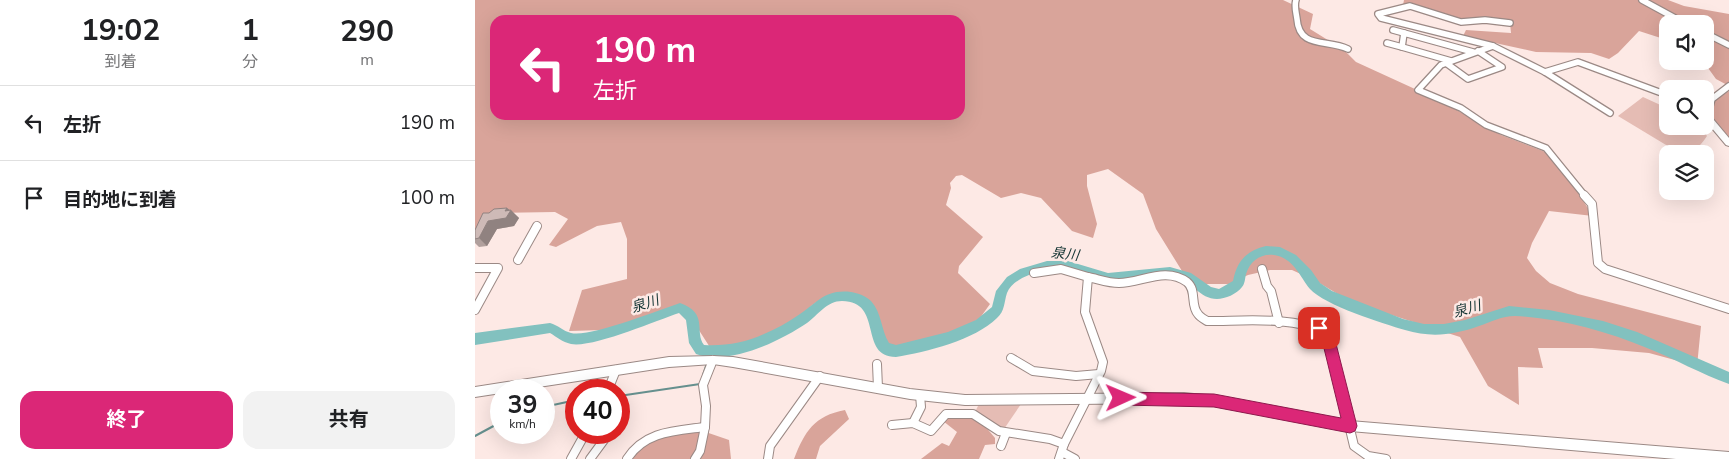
<!DOCTYPE html>
<html lang="ja">
<meta charset="utf-8">
<style>
body{margin:0;font-family:"Nunito Sans","Noto Sans JP",sans-serif;background:#f2f2f2;color:#202124;height:100vh;display:flex;flex-direction:column;font-size:19px;white-space:nowrap}
*{box-sizing:border-box;margin:0}
p{font-size:16px;color:#757577}
.icon{flex:none;width:28px;height:28px;fill:none;stroke:currentColor;stroke-width:2;stroke-linecap:round;stroke-linejoin:round}
.map{position:relative;flex:1;overflow:hidden}
.drawer{display:flex;flex-direction:column;background:#fff;width:475px}
.drawer>*{flex:none}
.hud{position:absolute;left:15px;top:15px;width:475px;height:105px;border-radius:15px;box-shadow:0 5px 20px #0002;background:#db2777;color:#fff;overflow:hidden}
.fabs{position:absolute;left:1184px;top:15px;display:grid;gap:10px}
.fabs a{display:grid;place-items:center;width:55px;height:55px;border-radius:10px;background:#fff;box-shadow:0 5px 20px #0002;font-size:25px}
.speed{position:absolute;left:15px;top:379px;display:flex;gap:10px;font-size:25px;font-weight:700;text-align:center}
.speed>*{display:grid;place-content:center;width:65px;height:65px;border-radius:50%;background:#fff;box-shadow:0 5px 20px #0002;line-height:1}
.speed small{font-size:12px;font-weight:400}
.speed .limit{border:8px solid #d22;background:#fff;color:#111}
.pin{position:absolute;display:grid;place-items:center;width:42px;height:42px;color:#fff;margin:-21px;border-radius:10px;box-shadow:0 2px 8px #0006}
.me{position:absolute;width:55px;margin:-28px;rotate:89deg;stroke-linejoin:round;filter:drop-shadow(0 0 4px #0008)}
.turn{display:flex;align-items:center;gap:18px;height:105px;padding:0 20px;font-size:22px}
.turn .icon{width:65px;height:65px;stroke-width:2.5}
.turn b{display:block;font-size:35px;line-height:42px}
.eta{display:flex;justify-content:space-evenly;align-items:center;height:85px;text-align:center}
.eta b{font-size:30px;font-weight:700;line-height:35px}
.primary-button{display:flex;gap:10px;margin-top:auto;padding:10px 20px}
.primary-button a{flex:1;height:58px;border-radius:15px;background:#db2777;color:#fff;font-size:20px;font-weight:700;line-height:58px;text-align:center}
.primary-button a+a{background:#f2f2f2;color:#202124}
ul{padding:0;list-style:none}
li{display:flex;align-items:center;gap:15px;height:75px;padding:0 20px;border-top:1px solid #e0e0e0}
li div{flex:1}
li b{display:block;font-size:19px}
li em{font-style:normal}
main{display:flex;flex:1;min-height:0}
.map>svg:first-child{display:block}
</style>
<main>
<section class="drawer">
<div class="eta">
<div><b>19:02</b><p>到着</p></div>
<div><b>1</b><p>分</p></div>
<div><b>290</b><p>m</p></div>
</div>
<ul>
<li><svg class="icon" aria-label="left" viewBox="0 0 24 24"><path d="M17 20v-9H6M10 6l-5 5 5 5"/></svg><div><b>左折</b></div><em>190 m</em></li>
<li><svg class="icon" aria-label="arrive" viewBox="0 0 24 24"><path d="M6 21V4h12l-3 4 3 4H6"/></svg><div><b>目的地に到着</b></div><em>100 m</em></li>
</ul>
<div class="primary-button"><a>終了</a><a>共有</a></div>
</section>
<div class="map">
<svg width="1254" height="459" viewBox="0 0 1254 459">
<rect width="100%" height="100%" fill="#fde9e5"/>
<g fill="#e5bcb4">
<path d="M1168,97l24,11v18c14,0 32,-4 40,10 -7,10 -13,18 -26,18l-63,-38z"/>
<path d="M504,404h42l-17,25 -15,-3 -14,-14z"/>
</g>
<g fill="#d9a49a" fill-rule="evenodd">
<path d="M0,0h808l30,14 -3,15 34,21 12,12 83,38 62,35 47,18 21,26 24,37 -44,-5 -17,32 -5,15 9,13 14,12 28,11 123,32 -4,40 -48,-13 -57,-5h-54l5,20 -25,-1 1,38 -31,-19 -28,-49 -109,-35 -35,-21 -24,-11h-22l-22,5 -19,9h-28l-19,-13 -26,-42 -13,-35 -35,-25 -21,6v11l10,38 -4,14 -21,-7 -31,-33 -20,-5 -20,5 -39,-23 -6,1 -6,7 1,5 -5,17 37,32 -24,29 -1,7 32,31 -10,14 -35,23 -50,10 -14,-9 -8,-35c-15,-10 -17,-13 -35,-12 -28,2 -37,26 -59,39 -21,11 -43,17 -66,18l-29,-45 -81,23 -34,1 13,-41 45,-11v-40l-6,-17 -24,4 -41,21 -7,-2 19,-26 -13,-7 -65,1 -15,24zM20,20h465v95h-465z"/>
<path d="M929,0h264l16,6 45,8v72l-13,-7 -13,-18h2v-37h-38v16l-28,-9 -21,22 -9,6 -18,-6 -55,-1 -73,-16 3,-6 45,3 -1,-10 -45,-2 -62,-16z"/>
<path d="M1254,91v50l-21,-27 7,-14z"/>
<path d="M370,410l4,9 -29,27 -4,13h-22c11,-28 20,-43 51,-49z"/>
<path d="M474,414l30,5 16,19v6l-10,1 -6,14h-58l21,-16 7,3 8,-14 -14,-11z"/>
<path d="M219,428l35,12 2,19h-105l13,-14 19,-8z"/>
</g>
<g fill="none" stroke-linecap="round" stroke-linejoin="round">
<g stroke="#66908e" stroke-width="2">
<path d="M234,358l2,-6"/>
<path d="M228,375l4,-12"/>
<path d="M144,396l81,-12"/>
<path d="M69,407l32,-7"/>
<path d="M0,436l26,-14"/>
</g>
<path fill="#82c1bf" fill-rule="evenodd" d="M791,246l14,1 16,8 15,15 9,13 12,8 71,28 21,5h20l21,-4 44,-14 40,4 54,11 34,11 92,40v12c-28,-10 -54,-25 -82,-36 -41,-17 -88,-30 -132,-32 -13,0 -24,6 -36,10 -25,9 -48,12 -74,4 -21,-6 -81,-25 -95,-41 -10,-12 -16,-31 -36,-34 -13,-2 -24,6 -28,19 -1,4 -1,10 -4,13 -5,7 -17,12 -25,12 -17,0 -26,-18 -41,-22 -23,-6 -47,8 -70,6 -24,-3 -38,-17 -64,-12 -12,3 -30,9 -35,22 -3,9 -2,18 -10,25 -22,22 -71,34 -101,39 -38,0 -12,-56 -54,-56 -15,0 -24,14 -35,22 -27,18 -77,43 -111,31l-7,-11 -3,-23 -7,-7c-24,8 -86,35 -108,31 -9,-2 -14,-7 -21,-11l-75,12v-12l75,-10c8,2 13,8 21,10 18,5 88,-23 109,-30 29,10 14,29 24,42 21,1 41,-2 60,-11 12,-5 23,-11 33,-18 21,-13 27,-27 54,-24 7,1 15,4 20,9 11,12 10,29 18,42l7,2 52,-13 28,-12 16,-13 4,-16 11,-14 13,-8 27,-8h21l40,12 62,-6 21,6 20,14 8,2 14,-8c4,-20 13,-30 33,-35z"/>
<defs>
<g id="minor-far1">
<path d="M821,0c-2,6 0,12 1,19 2,30 30,20 51,30"/>
<path d="M1167,0l44,24"/>
<path d="M1035,23l-25,-3 -24,2 -51,-16 -32,8 3,4 112,28 52,26 65,41"/>
<path d="M918,30l11,3"/>
<path d="M1230,33l24,12"/>
<path d="M912,43l15,4"/>
<path d="M1018,46l-52,19 -23,25 43,18 25,17 60,23 39,48"/>
<path d="M976,61l-49,-14 2,-14 69,19"/>
<path d="M971,63l22,16 34,-12 -24,-16"/>
<path d="M1070,72l33,-10 89,33"/>
<path d="M1230,113l4,-3 3,-11 17,-13"/>
</g>
<g id="minor">
<path d="M1109,195l8,9 6,59 7,6 124,40"/>
<path d="M43,260l19,-34"/>
<path d="M0,268h23l-23,42"/>
<path d="M787,269l5,17 4,5 8,32"/>
<path d="M559,273l27,-4 27,8"/>
<path d="M536,358l22,13 43,5 23,-2"/>
<path d="M402,364l1,24"/>
<path d="M133,390l8,-20"/>
<path d="M438,423l8,-16 -1,-12"/>
<path d="M417,425l21,-2 18,8 15,-17h27l26,17 51,8 14,5"/>
<path d="M526,446l5,-13"/>
<path d="M587,452l13,7"/>
<path d="M96,459l15,-27"/>
<path d="M115,459l14,-19"/>
<path d="M152,459c18,-28 48,-28 78,-32"/>
<path d="M220,459l5,-8 5,-24 1,-21 -3,-21 10,-25"/>
<path d="M293,459l2,-13 50,-70"/>
<path d="M584,459l5,-15 37,-73 2,-9 -18,-50 3,-35c10,2 20,6 31,6 22,0 47,-17 68,-1 10,8 3,23 11,32 2,3 6,5 9,7 40,0 83,-5 120,11l27,114 14,10 18,3"/>
</g>
<g id="tertiary">
<path d="M1230,113h3l21,25v8l-3,-1 -21,-25z"/>
<path d="M238,356l20,1 177,32 55,6 219,-2 30,3 136,25 379,31v7h-53l-326,-28 -136,-25 -30,-3 -219,2 -55,-6 -177,-32 -20,-3 -44,3 -150,23h-18v3l-26,4v-10l194,-30z"/>
</g>
</defs>
<use href="#minor-far1" stroke="#9b8985" stroke-width="8"/>
<use href="#minor" stroke="#9b8985" stroke-width="10"/>
<use href="#tertiary" stroke="#9b8985" stroke-width="2"/>
<use href="#minor-far1" stroke="#fff" stroke-width="5.5"/>
<use href="#minor" stroke="#fff" stroke-width="8"/>
<use href="#tertiary" fill="#fff" fill-rule="evenodd"/>
</g>
<path fill="#b1a09d" d="M32,208l12,10 -5,8 -17,3 -10,17 -8,1 -4,-4v-13l14,-17z"/>
<path fill="#908280" d="M32,208l4,3v-1l8,8 -5,8 -17,3 -10,17 -8,-8 9,-17 17,-10z"/>
<path fill="#cebab7" stroke="#908280" d="M32,208l-2,3 6,-1 -5,8 -18,3 -9,17 -4,1v-9l8,-17h6l5,-4z"/>
<path fill="#db2777" stroke="#8e194d" d="M844,323l12,5 2,4 24,94 -2,5 -5,2 -136,-26 -93,-2 -5,-2 -2,-5 2,-4 5,-2 93,2 127,24 -20,-82 -6,-4 -2,-4 2,-4z"/>
<g text-anchor="middle" dominant-baseline="central" stroke-width="5" stroke-linejoin="round" paint-order="stroke">
<g font-size="14" font-style="italic" fill="#113231" stroke="#fde9e5">
<text transform="translate(590 254) rotate(7)">泉川</text>
<text transform="translate(170 304) rotate(-18)">泉川</text>
<text transform="translate(992 309) rotate(-16)">泉川</text>
</g>
</g>
</svg>
<div class="fabs">
<a><svg class="icon" aria-label="sound" viewBox="0 0 24 24"><path d="M4 9h4l5-4v14l-5-4H4zM17 9q2 3 0 6"/></svg></a>
<a><svg class="icon" aria-label="search" viewBox="0 0 24 24"><circle cx="10" cy="10" r="6"/><path d="M15 15l6 6"/></svg></a>
<a><svg class="icon" aria-label="layers" viewBox="0 0 24 24"><path d="M12 4l9 5-9 5-9-5zM3 14l9 5 9-5"/></svg></a>
</div>
<div class="speed"><div>39<small>km/h</small></div><div class="limit">40</div></div>
<div class="pin" style="left:844px;top:328px;background:#d93025"><svg class="icon" aria-label="arrive" viewBox="0 0 24 24"><path d="M6 21V4h12l-3 4 3 4H6"/></svg></div>
<svg class="me" style="left:646px;top:398px" viewBox="-20 -20 40 40"><path d="M0-17L14 15 0 8-14 15z" fill="#db2777" stroke="#fff" stroke-width="4"/></svg>
<div class="hud">
<div class="turn"><svg class="icon" aria-label="left" viewBox="0 0 24 24"><path d="M17 20v-9H6M10 6l-5 5 5 5"/></svg><div><b>190 m</b>左折</div></div>
</div>
</div>
</main>
